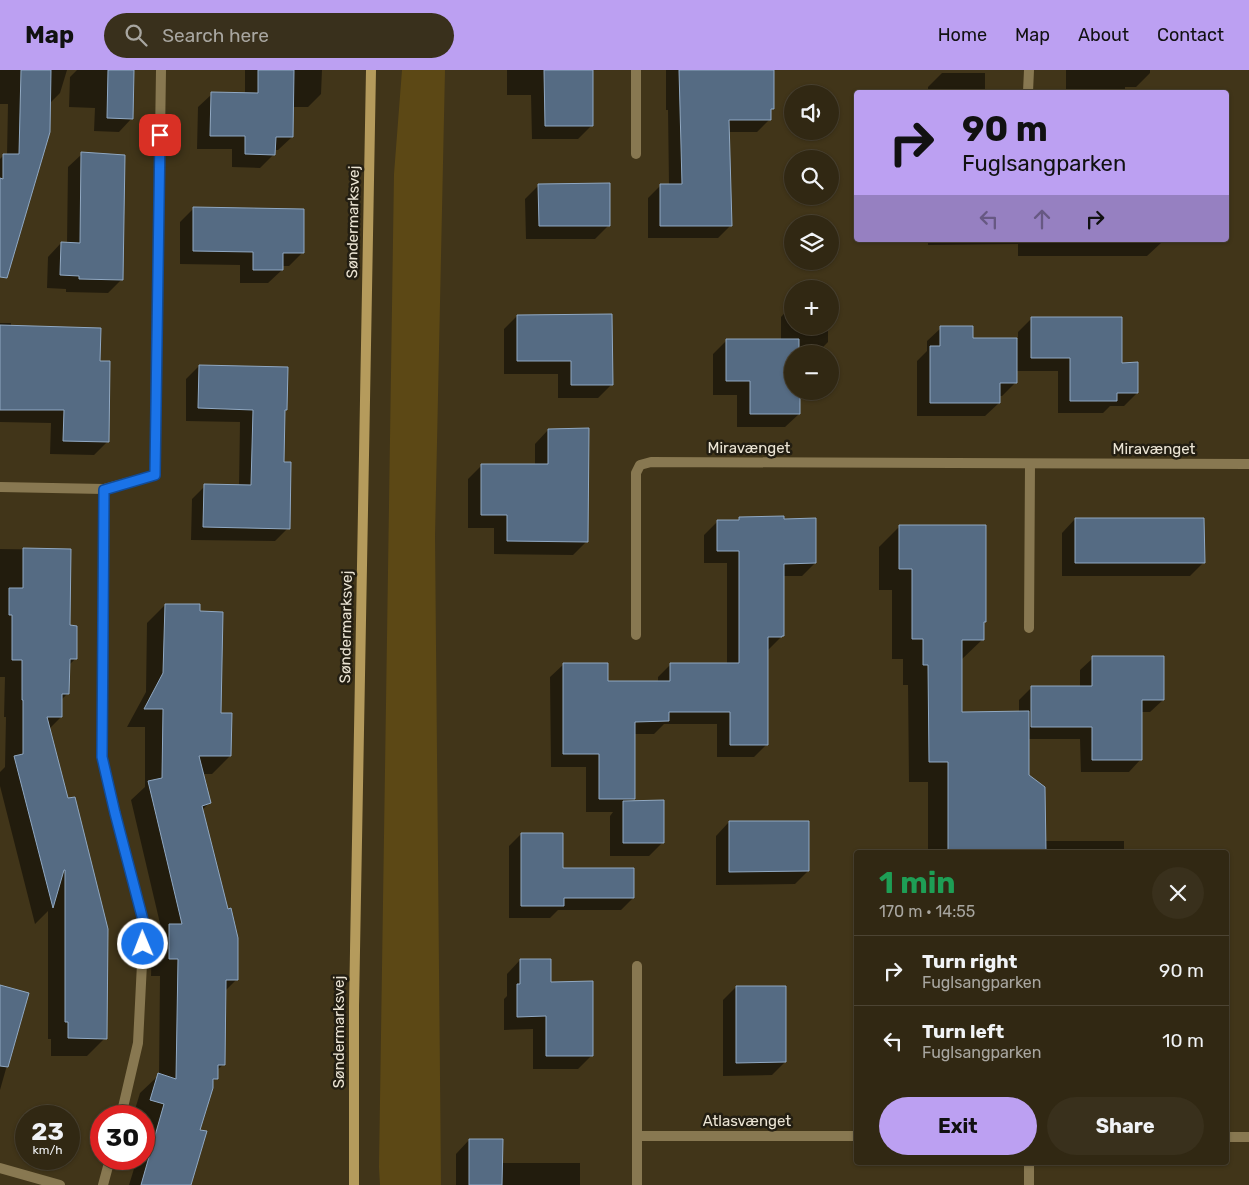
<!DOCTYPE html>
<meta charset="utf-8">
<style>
body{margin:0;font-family:Rubik,sans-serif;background:#39301c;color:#f1f3f6;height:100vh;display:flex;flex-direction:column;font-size:19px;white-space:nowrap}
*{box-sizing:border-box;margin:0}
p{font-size:16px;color:#a8a6a0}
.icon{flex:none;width:28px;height:28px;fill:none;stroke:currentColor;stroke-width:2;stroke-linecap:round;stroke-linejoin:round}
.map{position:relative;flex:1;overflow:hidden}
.drawer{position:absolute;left:854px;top:780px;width:375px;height:315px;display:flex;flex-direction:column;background:#312813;border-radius:5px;box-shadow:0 1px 4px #0004,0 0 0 1px #4c4433}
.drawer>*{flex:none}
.top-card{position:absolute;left:854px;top:20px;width:375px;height:152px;border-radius:5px;box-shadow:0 1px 4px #0004,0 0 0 1px #4c4433;background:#bca0f2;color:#111;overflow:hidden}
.buttons{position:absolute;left:784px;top:15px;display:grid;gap:10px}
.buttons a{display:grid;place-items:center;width:55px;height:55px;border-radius:50%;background:#312813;box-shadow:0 1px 4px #0004,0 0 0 1px #4c4433;font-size:25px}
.speed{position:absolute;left:15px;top:1035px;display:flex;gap:10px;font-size:25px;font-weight:700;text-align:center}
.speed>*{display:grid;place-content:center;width:65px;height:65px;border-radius:50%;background:#312813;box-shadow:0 1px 4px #0004,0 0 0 1px #4c4433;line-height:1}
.speed small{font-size:12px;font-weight:400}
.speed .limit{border:8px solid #d22;background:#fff;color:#111}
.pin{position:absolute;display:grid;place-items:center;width:42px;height:42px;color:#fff;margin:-21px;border-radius:10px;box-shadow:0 2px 8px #0006}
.me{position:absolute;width:55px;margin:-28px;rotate:359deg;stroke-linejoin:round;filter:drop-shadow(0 0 4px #0008)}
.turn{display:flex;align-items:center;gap:18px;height:105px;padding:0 25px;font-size:22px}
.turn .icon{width:65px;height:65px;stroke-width:2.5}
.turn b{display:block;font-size:35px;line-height:42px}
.lanes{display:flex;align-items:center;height:48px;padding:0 25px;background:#0003;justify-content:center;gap:25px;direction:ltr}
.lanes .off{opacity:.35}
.round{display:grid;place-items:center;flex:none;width:52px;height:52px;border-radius:26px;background:#39301c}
.summary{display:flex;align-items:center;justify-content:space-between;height:85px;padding:0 25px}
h1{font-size:30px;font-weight:700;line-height:38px;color:#1e9e55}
.button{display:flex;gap:10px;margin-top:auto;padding:10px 25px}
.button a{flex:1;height:58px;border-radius:30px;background:#bca0f2;color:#111;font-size:20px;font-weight:700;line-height:58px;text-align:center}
.button a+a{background:#39301c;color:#f1f3f6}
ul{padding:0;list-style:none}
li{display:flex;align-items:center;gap:15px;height:70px;padding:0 25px;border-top:1px solid #4c4433}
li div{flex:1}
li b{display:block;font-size:19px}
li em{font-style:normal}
header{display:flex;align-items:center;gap:30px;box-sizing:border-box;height:70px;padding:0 25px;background:#bca0f2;color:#111}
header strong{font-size:24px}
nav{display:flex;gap:28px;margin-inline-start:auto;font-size:18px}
.search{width:350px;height:45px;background:#39301c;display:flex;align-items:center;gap:12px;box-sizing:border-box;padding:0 18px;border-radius:28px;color:#a8a6a0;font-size:19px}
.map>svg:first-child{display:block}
</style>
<header>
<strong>Map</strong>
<div class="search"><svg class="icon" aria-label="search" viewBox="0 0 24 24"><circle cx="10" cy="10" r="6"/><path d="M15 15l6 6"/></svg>Search here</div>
<nav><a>Home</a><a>Map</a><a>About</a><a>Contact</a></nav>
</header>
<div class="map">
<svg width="1249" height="1115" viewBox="0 0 1249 1115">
<rect width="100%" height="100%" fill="#413519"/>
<path fill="#5c4815" d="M402,0h43l-10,466 6,649h-61l-1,-18 15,-993z"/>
<g fill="#0007">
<path d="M0,0h67l-7,23 -11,11 -49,140v-85l4,-4h3l1,-51h-8z"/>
<path d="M77,0h56l-1,48 -13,14 -25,-1 1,-23 -26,-1 1,-30z"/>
<path d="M245,0h77l-1,24 -13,13h-16v30l-14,13h-4v4l-14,14 -28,-1v-18h-35l1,-42 14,-13h33z"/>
<path d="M507,0h85v55l-14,14h-46l-1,-44h-24z"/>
<path d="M666,0h107l-1,39 -2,2v8l-13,13h-29l3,93 -13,13h-70v-40l13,-13h8l-1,-75h-2z"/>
<path d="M1066,0h84v3l-14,14h-11v5h-59z"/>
<path d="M942,3h43v19h-57v-5z"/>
<path d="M82,84l40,125 -14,14 -42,-1v-3l-19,-1 1,-31 13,-14h6l1,-76z"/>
<path d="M539,115l70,40 -14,14h-69l-1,-40z"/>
<path d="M194,138l108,45 -13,13h-7v4l-14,13h-28v-18l-60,-1v-42z"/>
<path d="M928,170h233v3l-14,13h-129v-12l-90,1z"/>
<path d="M792,235v21h36v16l-12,12h-24v37l7,23 -14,13h-48v-32h-24v-41l13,-13 55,-1v-23z"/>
<path d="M517,246l94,69 -13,13h-40v-24h-54v-45z"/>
<path d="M1031,249l90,45 16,29 -13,13h-14l-7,7h-45v-42h-42v11l-14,14h-3v7l-14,13h-68v-55l10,-10v-10l14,-13 31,11h46v-7z"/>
<path d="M0,253h11v4l88,35 9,79 -14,14 -44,-1 1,-31 -51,-1z"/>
<path d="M199,296l87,44 -2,2 -1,51 5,65 -13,13 -84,-1 1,-41 13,-13h34l1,-64 -54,-1v-42z"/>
<path d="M548,360l39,111 -14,14 -79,-1v-26h-26v-49l14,-14h53v-21z"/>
<path d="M739,448l76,1v44l-13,13h-19v59l-15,15 -1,94 -13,13h-37v-33h-53l-10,10h-20v65l-3,3 32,40 -14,14h-39v-40l3,-4h-27v-45h-35l-1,-90 14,-13 42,18h52v-5l13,-13h56v-101h-23v-28l13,-13h19z"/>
<path d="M1075,449l128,44 -13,13h-128v-43z"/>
<path d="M899,457l86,95 -2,2v15l-22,21v53h58v-13l12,-12h49v-18l13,-12 70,42 -13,12h-9v47l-12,13h-48l-1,-33h-52v37l17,65h79v11h-228h32v-70h-19l-1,-97h-5v-26h-11v-69h-13v-43z"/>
<path d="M0,479l70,1 -1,77 6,32 -7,7v27l-7,7v17l-12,12 56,309 -18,18h-36v-17h-3v-128l-13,13 -35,-138v-14l5,-5 1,-50h-2l1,-40h-5z"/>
<path d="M165,535l55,110 10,41 -18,18h-10l7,29 -7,7 35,169 -13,13v72l-8,7v7l-5,5 -13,47 -8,55h-61l8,-26h7v-25l3,-12 -3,-1v-5h-11l7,-23 19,-18 1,-99h-9l1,-33 10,-11 -31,-132 14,-13v-60h-18l19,-35 1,-69z"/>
<path d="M729,752l79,49 -13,13 -79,1v-49z"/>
<path d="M521,764l41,35 71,29 -12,12h-63l-8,8h-41v-72z"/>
<path d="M520,890l30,23 42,72 -14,14h-45v-40l-29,1v-31l3,-3v-22z"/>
<path d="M0,917l27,7 -27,96z"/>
<path d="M736,917l49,75 -13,13 -49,1v-76z"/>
<path d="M469,1070l33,23h78v22h-124v-31z"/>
</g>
<g fill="#556b83" stroke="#90a8c2">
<path d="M21,0h30l-1,62 -43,146 -7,-1v-99l3,1v-25h16z"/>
<path d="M108,0h26l-1,49 -26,-1z"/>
<path d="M258,0h36l-1,67h-17l-1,18 -30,-1v-18h-35l1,-44 47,1z"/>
<path d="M544,0h49v56h-48z"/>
<path d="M679,0h95v39h-3v11h-42l3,106h-72v-42h22z"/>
<path d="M81,82l44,3 -2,125 -44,-1v-3l-19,-1 1,-33 19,1z"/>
<path d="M610,113v43h-71l-1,-42z"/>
<path d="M193,137l111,2v44h-21v17h-30v-18l-60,-1z"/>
<path d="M612,244l1,71h-42v-24h-54v-46z"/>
<path d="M1031,247h91v46l16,-1v31h-21v8h-47v-43h-39z"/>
<path d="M0,255l101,3 -1,33h10l-1,81 -46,-1 1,-31h-64z"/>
<path d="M940,256h33v12h44v45h-17v20h-70v-57h10z"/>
<path d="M726,269h73v15h-7v37h8v23h-50v-33h-24z"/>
<path d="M199,295l89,2 -1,43h-2l-1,52h7l-1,67 -87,-2 1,-43 47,1 2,-75 -55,-2z"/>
<path d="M589,358l-1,114 -81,-1v-26h-26v-51h67v-35z"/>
<path d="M784,446v3l32,-1v45l-32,1v72h-2v1h-14v108h-38v-33h-61v9l-34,1v77h-36v-45h-36v-91h45v18h62v-18h69v-112h-22v-31h22v-3z"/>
<path d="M1075,448h129l1,45h-130z"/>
<path d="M899,455h87v97h-2v18h-22v72l67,-1v64l16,12 1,65h-98v-90h-19l-1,-97h-5v-26h-11v-70h-13z"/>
<path d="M23,478l48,1 -1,76 7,1v33h-7l-1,35h-7v23h-15l21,81 7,-1 33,132 -1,110 -39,-1v-16h-3v-152h-1l-11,38 -39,-152 9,-2v-54h-1v-40h-10v-45h-3v-27h14z"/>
<path d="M165,534h35v7l23,1 -2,101h11l-1,43h-32l12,47 -9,3 26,103 3,-1 7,30v42h-12l-1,85h-7v14h-5v9l-13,42 7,1 -16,54h-50l23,-81 -14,-4 8,-27 18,6 2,-120h-9v-35h13l-34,-143 14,-3 1,-69h-19l19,-36z"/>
<path d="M1092,586h72v44h-22v60h-50v-33h-61v-41h61z"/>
<path d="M664,730v43h-41v-42z"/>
<path d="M729,751h80v50l-80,1z"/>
<path d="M521,763h42v35h71v30h-70v8h-43z"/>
<path d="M520,889h31v23l42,-1v75h-47v-40l-29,1v-33h3z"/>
<path d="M0,915l29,8 -21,74 -8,-1z"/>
<path d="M736,916h50v76l-50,1z"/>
<path d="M469,1069h34l-1,46h-33z"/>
</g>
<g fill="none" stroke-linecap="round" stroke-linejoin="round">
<g stroke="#887851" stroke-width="10">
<path d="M1028,22l1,-22"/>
<path d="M636,84v-84"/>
<path d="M0,417l104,2 51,-14 6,-405"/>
<path d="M104,419l-2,268 17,72 25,95 -6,119 -17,73"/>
<path d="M1029,558l1,-164"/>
<path d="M636,565v-162l4,-8 11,-3 598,2"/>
<path d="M637,1066h219"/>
<path d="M1226,1067h23"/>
<path d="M0,1098l60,17"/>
<path d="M103,1115l7,-26"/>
<path d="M637,1115v-219"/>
<path d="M1029,1115v-23"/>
</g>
<path stroke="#b59b5c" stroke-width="10" d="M354,1115v-179l17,-936"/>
</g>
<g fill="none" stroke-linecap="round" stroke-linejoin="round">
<defs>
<path id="route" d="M143,874l1,-20 -29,-111 -13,-56 2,-267 51,-15 5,-340"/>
</defs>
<use href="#route" stroke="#114b97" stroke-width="12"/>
<use href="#route" stroke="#1a73e8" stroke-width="9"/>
</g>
<g text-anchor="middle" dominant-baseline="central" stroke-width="5" stroke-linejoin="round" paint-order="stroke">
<g font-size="15" fill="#ebe4d4" stroke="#231e12">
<text transform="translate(353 152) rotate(-89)">Søndermarksvej</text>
<text x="749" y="378">Miravænget</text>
<text x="1154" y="379">Miravænget</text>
<text transform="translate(346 557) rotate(-89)">Søndermarksvej</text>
<text transform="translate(339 962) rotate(-90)">Søndermarksvej</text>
<text x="747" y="1051">Atlasvænget</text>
</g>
</g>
</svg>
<div class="buttons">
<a><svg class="icon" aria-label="sound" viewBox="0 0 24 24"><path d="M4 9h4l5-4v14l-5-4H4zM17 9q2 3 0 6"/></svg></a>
<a><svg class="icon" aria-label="search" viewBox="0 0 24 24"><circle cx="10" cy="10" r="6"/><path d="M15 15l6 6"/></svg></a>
<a><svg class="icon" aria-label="layers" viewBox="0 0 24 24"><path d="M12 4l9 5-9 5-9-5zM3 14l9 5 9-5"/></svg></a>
<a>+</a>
<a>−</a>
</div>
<div class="speed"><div>23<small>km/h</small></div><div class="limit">30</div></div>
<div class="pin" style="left:160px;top:65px;background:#d93025"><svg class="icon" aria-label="arrive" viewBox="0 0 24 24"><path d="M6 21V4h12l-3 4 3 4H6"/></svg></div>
<svg class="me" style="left:143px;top:874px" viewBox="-20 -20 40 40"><circle r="17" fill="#1a73e8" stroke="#fff" stroke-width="3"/><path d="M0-11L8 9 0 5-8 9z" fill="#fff"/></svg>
<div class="top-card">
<div class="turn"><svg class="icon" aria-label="right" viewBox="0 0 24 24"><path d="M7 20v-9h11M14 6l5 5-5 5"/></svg><div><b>90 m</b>Fuglsangparken</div></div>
<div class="lanes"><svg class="icon off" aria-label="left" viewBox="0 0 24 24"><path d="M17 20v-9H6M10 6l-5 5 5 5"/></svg><svg class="icon off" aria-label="ahead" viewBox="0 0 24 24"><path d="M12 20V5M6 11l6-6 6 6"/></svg><svg class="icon" aria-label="right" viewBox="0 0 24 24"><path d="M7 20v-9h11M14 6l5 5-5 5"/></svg></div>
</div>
<section class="drawer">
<div class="summary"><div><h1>1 min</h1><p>170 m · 14:55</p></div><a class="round"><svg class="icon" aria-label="close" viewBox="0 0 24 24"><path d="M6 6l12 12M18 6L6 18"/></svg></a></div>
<ul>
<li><svg class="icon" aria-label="right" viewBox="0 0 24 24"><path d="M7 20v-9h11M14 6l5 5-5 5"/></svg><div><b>Turn right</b><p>Fuglsangparken</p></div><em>90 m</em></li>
<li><svg class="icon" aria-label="left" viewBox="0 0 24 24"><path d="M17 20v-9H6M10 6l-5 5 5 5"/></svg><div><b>Turn left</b><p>Fuglsangparken</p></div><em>10 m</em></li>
</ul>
<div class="button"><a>Exit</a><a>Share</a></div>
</section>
</div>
